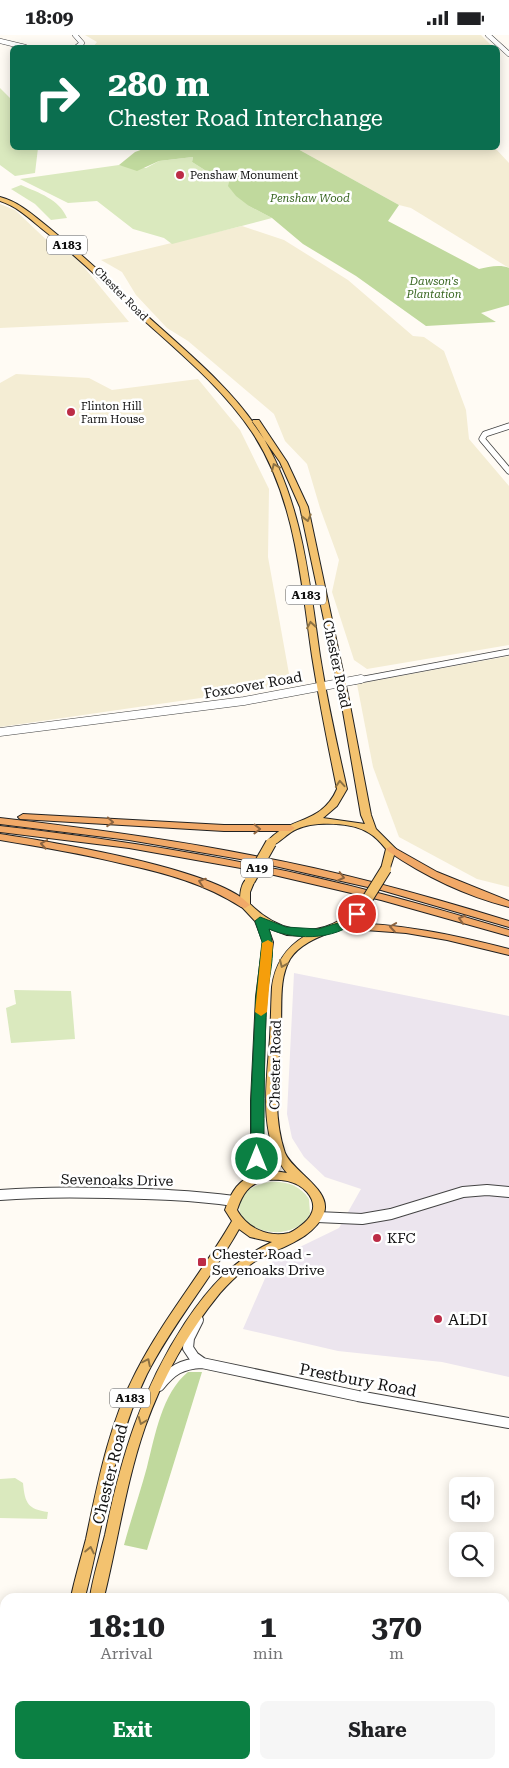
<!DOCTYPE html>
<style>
body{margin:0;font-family:"Roboto Serif",serif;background:#f6f6f6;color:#202124;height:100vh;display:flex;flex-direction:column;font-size:19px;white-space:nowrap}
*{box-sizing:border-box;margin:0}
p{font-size:16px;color:#757577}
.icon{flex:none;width:28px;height:28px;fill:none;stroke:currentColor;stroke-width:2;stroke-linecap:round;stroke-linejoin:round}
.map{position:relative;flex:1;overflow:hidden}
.panel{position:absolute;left:0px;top:1558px;width:510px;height:176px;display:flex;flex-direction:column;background:#fff;border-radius:15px 15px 0 0;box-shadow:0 2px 12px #0003}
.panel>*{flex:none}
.guide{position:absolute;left:10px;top:10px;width:490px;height:105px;border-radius:8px;box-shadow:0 2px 12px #0003;background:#0b6e4f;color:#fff;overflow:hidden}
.controls{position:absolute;left:449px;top:1442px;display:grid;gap:10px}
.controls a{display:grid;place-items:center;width:45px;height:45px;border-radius:8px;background:#fff;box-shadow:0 2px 12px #0003;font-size:25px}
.pin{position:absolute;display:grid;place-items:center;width:42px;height:42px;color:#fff;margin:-21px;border:2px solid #fff;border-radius:50%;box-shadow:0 1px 5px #0007}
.me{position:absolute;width:55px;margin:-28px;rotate:0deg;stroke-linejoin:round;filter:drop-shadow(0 0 4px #0008)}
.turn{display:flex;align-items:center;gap:18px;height:105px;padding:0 15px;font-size:22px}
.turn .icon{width:65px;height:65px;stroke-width:2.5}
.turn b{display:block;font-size:35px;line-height:42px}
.eta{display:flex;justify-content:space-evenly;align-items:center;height:85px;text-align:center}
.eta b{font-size:30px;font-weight:700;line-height:35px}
.button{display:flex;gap:10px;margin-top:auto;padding:10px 15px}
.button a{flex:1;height:58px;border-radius:8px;background:#0b8043;color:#fff;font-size:20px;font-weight:700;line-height:58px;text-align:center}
.button a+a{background:#f6f6f6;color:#202124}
.status{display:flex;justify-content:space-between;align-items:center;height:35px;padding:0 25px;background:#fff;direction:ltr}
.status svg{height:14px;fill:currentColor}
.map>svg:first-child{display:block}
</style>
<div class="status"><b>18:09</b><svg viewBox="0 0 49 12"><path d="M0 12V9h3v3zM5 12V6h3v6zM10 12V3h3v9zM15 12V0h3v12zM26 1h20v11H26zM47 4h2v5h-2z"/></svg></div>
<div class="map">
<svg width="509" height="1733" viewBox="0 0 509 1733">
<rect width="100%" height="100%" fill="#fffbf4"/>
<path fill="#ece5ee" d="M294,938l215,43v361l-67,-15 -104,-11 -95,-22 30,-69 66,-32 22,-39 -36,-12 -21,-20 -12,-19 -5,-24z"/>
<g fill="#f4edd4">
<path d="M85,0h396l12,12h-400l4,-5z"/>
<path d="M296,113h199l14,15v105l-98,-60 -12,-3z"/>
<path d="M0,169l15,6 41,39 18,6 55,67 -129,6z"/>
<path d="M242,191l42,14 64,40 65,56 11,1 20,14 22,59 3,29 40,47v159l-142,24 -13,-9 -22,-68 7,-32 -19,-52 -13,-44 -22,-23 -11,-27 -86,-73 -21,-13 -31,-33 -14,-23 -21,-12z"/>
<path d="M16,339l73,4 23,12 86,-11 42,51 29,59 -1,68 23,128 -291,42v-344z"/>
<path d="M509,621v231l-32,-8 -78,-42 -26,-70 -16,-83z"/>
</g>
<g fill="#dae9be">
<path d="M0,53l12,12v47l26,1 -3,25 -20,3 -15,-11z"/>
<path d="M193,122l-1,5 19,12 20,5 18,27 23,12 -100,26 -8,-6 -31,-9 -36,-28 -29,2 -48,-24 99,-14 27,3 13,-7z"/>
<path d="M21,150c18,8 38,14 46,33l-16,2 -16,-16 -24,-15z"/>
<path d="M14,955l57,1 4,48 -64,4 -5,-35 10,-4z"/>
<path d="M270,1147c15,-1 30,3 39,17l1,15c-19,35 -87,14 -67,-18 6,-9 17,-12 27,-14z"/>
<path d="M15,1443l8,5c2,21 5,26 25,29l-1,7 -47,-1v-39z"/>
</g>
<g fill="#c0d99d">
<path d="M146,113h150l103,57 -11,16 91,48c9,-2 21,-5 30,-1v37l-28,8 15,9 -70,4 -70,-50 -53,-32 -31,-26 -23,-12 -13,-10 -8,-10 2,-7 -19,-5 -19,-12 1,-5 -34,4 -22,10 -18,-6 16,-13z"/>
<path d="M188,1337h14l-55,178 -23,-5c7,-26 16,-52 23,-78 8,-31 15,-74 41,-95z"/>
</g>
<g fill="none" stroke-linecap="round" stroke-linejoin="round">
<defs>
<g id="tertiary-far3">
<path d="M75,0l7,8 -5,4"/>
<path d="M488,0l21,19"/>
<path d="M0,6l25,6"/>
</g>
<g id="tertiary-far2">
<path d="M509,391l-24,8 -3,5 27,32"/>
<path d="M354,646l155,-29"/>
</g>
<path id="tertiary-far1" d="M0,697l244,-31 117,-22"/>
<g id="tertiary">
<path d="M0,1160c36,-3 72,-3 108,-2 42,1 84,2 126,8"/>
<path d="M317,1182l45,2 29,-5 72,-22 24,-2 22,2"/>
<path d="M198,1285l-9,18 -1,10 6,9 7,5"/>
<path d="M159,1351c13,-16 22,-22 43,-23l156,33 151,27"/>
</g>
<g id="primary">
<path d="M0,162c19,5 33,18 48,30 27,22 53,45 79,70 43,42 99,83 132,134 43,67 50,148 61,225 7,44 17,89 27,133l-10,17 -14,12 42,6 -4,-9 -20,-115 -41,-193 -20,-45 -28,-40 1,-2h6l28,42 21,45 41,193 22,115 5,14 20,20 -7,22h-6l-2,-2 5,-20c-5,-6 -10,-12 -17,-16 -16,-11 -55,-12 -72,-4 -10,4 -17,14 -26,17l-5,-3c23,-28 55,-17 71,-54 -9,-44 -18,-89 -25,-133 -11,-76 -17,-159 -60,-224 -34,-51 -86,-90 -130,-132 -26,-25 -53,-50 -81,-72 -13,-11 -25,-22 -41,-27z"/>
<path d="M250,842l5,3 -5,12v12c26,26 59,35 92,15 7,-4 13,-14 21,-16l5,3c-8,10 -17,18 -29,23 -17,7 -38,13 -49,30 -11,19 -8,44 -9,65 -2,42 -10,88 4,129 8,19 47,37 39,60 -10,27 -48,35 -70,49 -13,9 -24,20 -34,31 -32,39 -58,86 -75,134 -19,55 -27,113 -41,170h-14c3,-20 10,-42 15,-62 16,-77 36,-145 80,-212 24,-36 47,-62 87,-81l-22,-5 -11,-8c-28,50 -66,94 -92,145 -34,70 -43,149 -62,223h-14c4,-19 10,-39 15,-58 12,-57 23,-115 50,-167 27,-53 66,-99 96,-151l-7,-11c5,-14 10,-26 24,-33l2,-18v-58l5,-104 7,-55 -8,-21 -15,-16c0,-10 0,-24 10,-28zM268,893l19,7 18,1c-20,12 -30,28 -33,51 -1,17 -1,34 -2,51 -3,42 -13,99 17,135l-12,-2 -14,2 2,-14v-58l3,-104 7,-55zM265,1145c16,-1 31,0 42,12 12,14 5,26 -8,35 -3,2 -7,5 -10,6 -21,5 -42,-5 -52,-23 5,-15 11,-26 28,-30z"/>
<path d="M21,1729h14l-1,4h-14z"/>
<path d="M41,1729h14l-1,4h-14z"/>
</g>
<g id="trunk">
<path d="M23,779l201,11h66l5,3 -5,3h-66l-204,-12 -2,-2z"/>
<path d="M0,783c86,10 171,21 255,38 86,16 170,39 254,65v6l-128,-37 -124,-28 -128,-22 -129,-16z"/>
<path d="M0,791c86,10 171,22 255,39 86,16 170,40 254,65v6l-128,-36 -124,-29 -128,-23 -129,-16z"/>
<path d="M0,799c52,8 218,35 250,71l-5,3 -4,-1c-35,-23 -76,-34 -117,-43 -41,-10 -82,-17 -124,-24z"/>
<path d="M391,811l46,26 72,29v6c-43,-11 -85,-31 -121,-56l-2,-2z"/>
<path d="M342,888c57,0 112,12 167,26v6l-62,-15 -41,-7 -68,-5 -1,-2 1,-2z"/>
</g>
</defs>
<use href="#tertiary-far3" stroke="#434343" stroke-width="5.5"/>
<use href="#tertiary-far2" stroke="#434343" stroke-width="7"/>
<use href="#tertiary-far1" stroke="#434343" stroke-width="9"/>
<use href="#tertiary" stroke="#434343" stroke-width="12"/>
<use href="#primary" stroke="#212121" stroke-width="2"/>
<use href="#trunk" stroke="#212121" stroke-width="2"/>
<use href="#tertiary-far3" stroke="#fff" stroke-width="4.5"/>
<use href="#tertiary-far2" stroke="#fff" stroke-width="5.5"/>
<use href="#tertiary-far1" stroke="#fff" stroke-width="8"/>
<use href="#tertiary" stroke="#fff" stroke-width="10"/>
<use href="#primary" fill="#f3c26f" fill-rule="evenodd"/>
<use href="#trunk" fill="#f1a968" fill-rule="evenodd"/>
<defs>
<g id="primary-bridge">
<path d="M250,845l21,-37"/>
<path d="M363,871l23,-37"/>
</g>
</defs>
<use href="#primary-bridge" stroke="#212121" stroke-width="12" stroke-linecap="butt"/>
<use href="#primary-bridge" stroke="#f3c26f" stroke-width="10"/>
</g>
<defs><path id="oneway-chevron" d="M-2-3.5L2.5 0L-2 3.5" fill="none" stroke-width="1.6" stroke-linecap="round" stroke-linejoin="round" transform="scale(1.25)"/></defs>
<g stroke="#8d7244">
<use href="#oneway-chevron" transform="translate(275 432) rotate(-113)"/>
<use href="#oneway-chevron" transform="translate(307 483) rotate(76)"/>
<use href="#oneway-chevron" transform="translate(311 590) rotate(-99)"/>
<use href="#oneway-chevron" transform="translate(340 749) rotate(-94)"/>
<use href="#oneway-chevron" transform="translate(283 929) rotate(114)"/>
<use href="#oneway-chevron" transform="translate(147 1327) rotate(-64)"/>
<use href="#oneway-chevron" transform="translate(142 1386) rotate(111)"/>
<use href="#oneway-chevron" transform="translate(90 1515) rotate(-78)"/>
</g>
<g stroke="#8c6440">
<use href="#oneway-chevron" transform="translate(110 787) rotate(4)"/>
<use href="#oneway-chevron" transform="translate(257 794) rotate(1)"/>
<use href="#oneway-chevron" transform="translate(44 809) rotate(-170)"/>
<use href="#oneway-chevron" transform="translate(341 842) rotate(14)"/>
<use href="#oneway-chevron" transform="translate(202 847) rotate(-161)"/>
<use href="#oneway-chevron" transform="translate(462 884) rotate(-163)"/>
<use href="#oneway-chevron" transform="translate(393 892) rotate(-171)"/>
</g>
<path fill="#0b8043" stroke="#07532c" d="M357,876l6,3c-21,27 -66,27 -94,15 8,22 0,45 -2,68 -3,54 -3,108 -3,162l-2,3h-9l-2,-3v-58l5,-104 6,-55 -7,-21 5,-4 26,10 32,2 20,-6z"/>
<path fill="#f59e0b" d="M268,905l5,3 -6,69 -6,4 -6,-4 7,-69z"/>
<g fill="#bc2c46" stroke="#fff" stroke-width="2">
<circle cx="180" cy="140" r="5"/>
<circle cx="71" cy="377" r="5"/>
<circle cx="377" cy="1203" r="5"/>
<rect x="197" y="1222" width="10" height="10" rx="2.5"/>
<circle cx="438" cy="1284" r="5"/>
</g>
<g text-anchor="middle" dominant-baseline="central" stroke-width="5" stroke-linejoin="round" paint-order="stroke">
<g font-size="11" fill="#101010" stroke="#fff" text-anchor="start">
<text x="190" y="140">Penshaw Monument</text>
<text x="81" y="371">Flinton Hill<tspan x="81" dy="13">Farm House</tspan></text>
</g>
<g font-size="11" font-style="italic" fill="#396722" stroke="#fff">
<text x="310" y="163">Penshaw Wood</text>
<text x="434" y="246">Dawson's<tspan x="434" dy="13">Plantation</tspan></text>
</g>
<g font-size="11" fill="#101010" stroke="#fff">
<text transform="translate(121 259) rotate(45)">Chester Road</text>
</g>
<g fill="#fff" stroke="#585858" stroke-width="1">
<rect x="47" y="200.5" width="40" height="19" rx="4"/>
<rect x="286" y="550.5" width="40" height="19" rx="4"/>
<rect x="241" y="823.5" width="32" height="19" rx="4"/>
<rect x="110" y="1353.5" width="40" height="19" rx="4"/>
</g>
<g font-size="12" font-weight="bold" fill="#101010">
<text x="67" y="210">A183</text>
<text x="306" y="560">A183</text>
<text x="257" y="833">A19</text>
<text x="130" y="1363">A183</text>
</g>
<g font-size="14" fill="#101010" stroke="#fff">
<text transform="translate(337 629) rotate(78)">Chester Road</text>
<text transform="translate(253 650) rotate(-10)">Foxcover Road</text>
<text transform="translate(275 1030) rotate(-89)">Chester Road</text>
<text transform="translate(117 1145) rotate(1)">Sevenoaks Drive</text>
</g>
<g font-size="14" fill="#101010" stroke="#fff" text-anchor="start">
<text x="387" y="1203">KFC</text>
<text x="212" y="1219">Chester Road -<tspan x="212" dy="16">Sevenoaks Drive</tspan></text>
</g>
<g font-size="16" fill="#101010" stroke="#fff" text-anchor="start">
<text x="448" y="1284">ALDI</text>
</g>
<g font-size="16" fill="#101010" stroke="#fff">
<text transform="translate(358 1345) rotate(11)">Prestbury Road</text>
<text transform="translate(110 1439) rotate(-76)">Chester Road</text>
</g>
</g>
</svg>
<div class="controls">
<a><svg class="icon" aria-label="sound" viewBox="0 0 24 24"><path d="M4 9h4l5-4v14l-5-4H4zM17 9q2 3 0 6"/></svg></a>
<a><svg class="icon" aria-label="search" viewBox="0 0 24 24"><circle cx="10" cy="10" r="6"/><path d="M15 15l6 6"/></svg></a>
</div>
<div class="pin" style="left:357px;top:879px;background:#d93025"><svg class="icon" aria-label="arrive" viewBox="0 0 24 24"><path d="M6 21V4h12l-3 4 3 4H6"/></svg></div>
<svg class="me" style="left:257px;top:1124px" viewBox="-20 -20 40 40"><circle r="17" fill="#0b8043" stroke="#fff" stroke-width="3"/><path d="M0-11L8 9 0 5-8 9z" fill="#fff"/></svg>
<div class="guide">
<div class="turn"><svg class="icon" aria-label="right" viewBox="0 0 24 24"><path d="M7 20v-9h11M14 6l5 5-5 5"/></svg><div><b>280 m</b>Chester Road Interchange</div></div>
</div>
<section class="panel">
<div class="eta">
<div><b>18:10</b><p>Arrival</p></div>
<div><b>1</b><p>min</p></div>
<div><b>370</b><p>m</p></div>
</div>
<div class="button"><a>Exit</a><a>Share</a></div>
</section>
</div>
